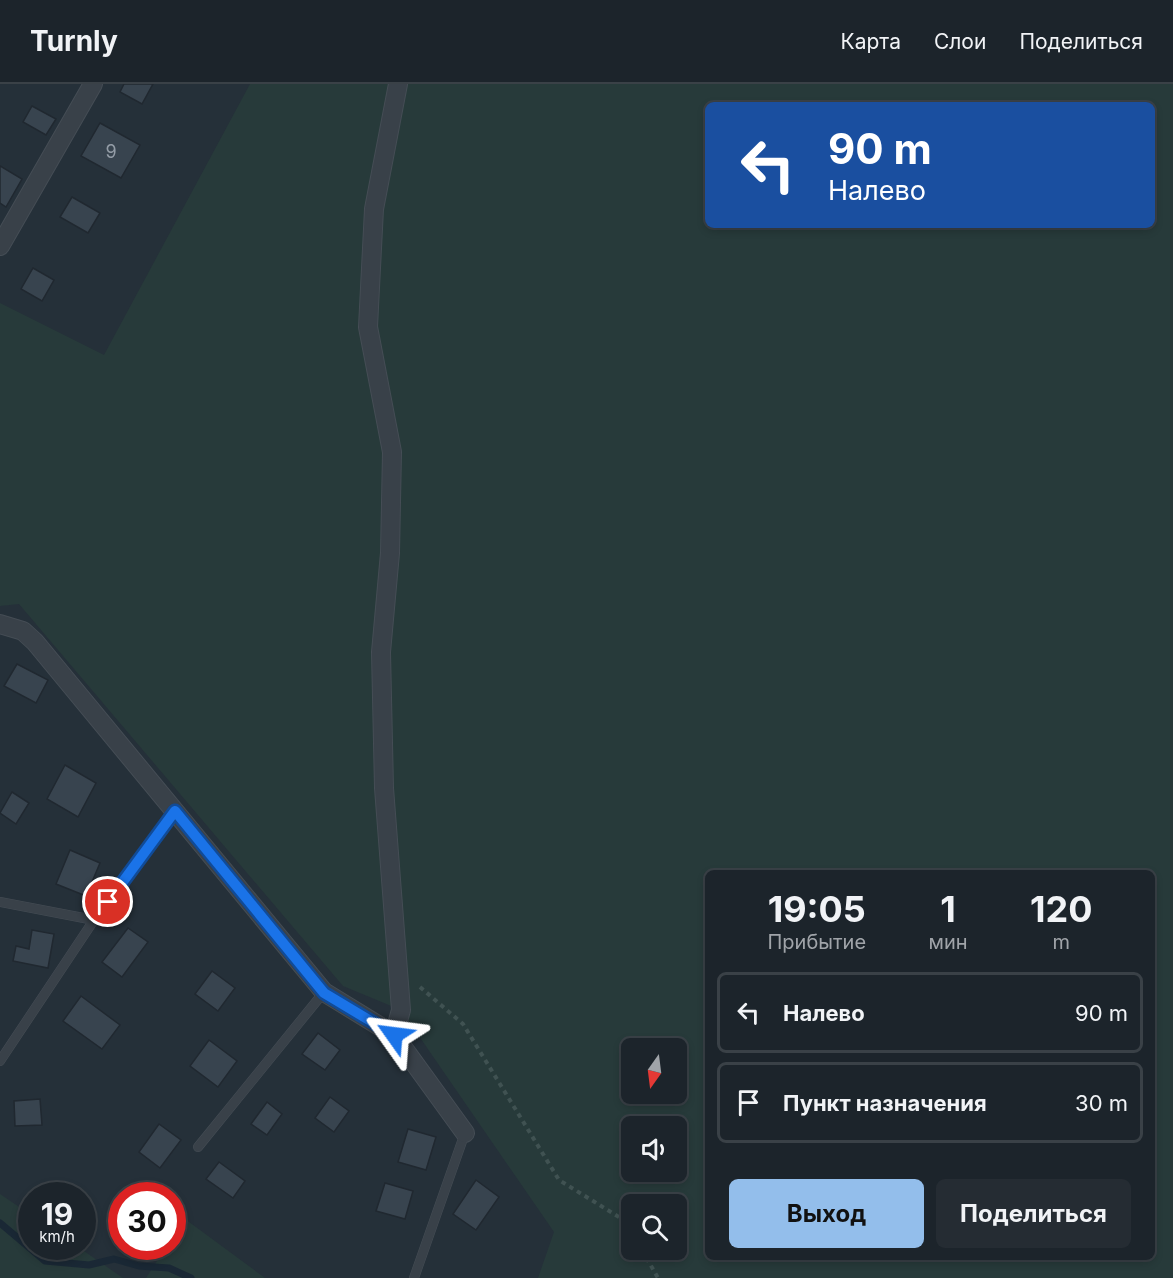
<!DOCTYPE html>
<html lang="ru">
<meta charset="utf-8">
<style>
body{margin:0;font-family:Inter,sans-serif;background:#252c33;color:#f1f3f6;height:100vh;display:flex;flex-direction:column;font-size:22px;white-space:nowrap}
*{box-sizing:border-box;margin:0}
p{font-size:20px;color:#a0a4a9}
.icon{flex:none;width:33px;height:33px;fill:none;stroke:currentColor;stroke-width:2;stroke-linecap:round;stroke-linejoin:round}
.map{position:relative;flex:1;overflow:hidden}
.details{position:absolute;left:705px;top:786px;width:450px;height:390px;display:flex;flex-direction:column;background:#1c242b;border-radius:9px;box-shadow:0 3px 9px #0003,0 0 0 2px #3a4147}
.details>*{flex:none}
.banner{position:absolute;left:705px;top:18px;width:450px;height:126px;border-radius:9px;box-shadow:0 3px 9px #0003,0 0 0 2px #3a4147;background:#1a4fa0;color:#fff;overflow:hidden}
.needle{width:39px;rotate:194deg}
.buttons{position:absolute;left:621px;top:954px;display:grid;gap:12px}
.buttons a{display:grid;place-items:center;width:66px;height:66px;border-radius:9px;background:#1c242b;box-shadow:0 3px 9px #0003,0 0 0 2px #3a4147;font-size:30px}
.speed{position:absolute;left:18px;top:1098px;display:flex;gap:12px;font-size:30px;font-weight:700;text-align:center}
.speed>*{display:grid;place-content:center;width:78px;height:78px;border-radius:50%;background:#1c242b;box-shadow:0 3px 9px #0003,0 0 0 2px #3a4147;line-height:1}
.speed small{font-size:15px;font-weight:400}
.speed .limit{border:9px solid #d22;background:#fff;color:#111}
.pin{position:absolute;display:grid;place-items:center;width:51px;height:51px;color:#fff;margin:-26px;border:3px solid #fff;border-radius:50%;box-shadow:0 2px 6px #0007}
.me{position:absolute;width:66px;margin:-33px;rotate:301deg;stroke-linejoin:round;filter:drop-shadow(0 0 4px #0008)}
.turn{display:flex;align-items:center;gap:21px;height:126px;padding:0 24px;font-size:27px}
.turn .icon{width:78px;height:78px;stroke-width:2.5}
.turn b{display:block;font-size:42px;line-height:51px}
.eta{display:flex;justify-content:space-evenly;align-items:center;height:102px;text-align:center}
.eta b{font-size:36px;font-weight:700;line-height:42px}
.button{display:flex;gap:12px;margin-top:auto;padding:12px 24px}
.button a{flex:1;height:69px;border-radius:9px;background:#93beeb;color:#111;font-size:24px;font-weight:700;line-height:69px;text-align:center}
.button a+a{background:#252c33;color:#f1f3f6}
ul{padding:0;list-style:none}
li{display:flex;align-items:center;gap:18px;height:81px;margin:0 12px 9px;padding:0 12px;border:3px solid #3a4147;border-radius:9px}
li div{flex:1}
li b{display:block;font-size:22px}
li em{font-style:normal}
header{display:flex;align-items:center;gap:36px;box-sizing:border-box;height:84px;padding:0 30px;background:#1c242b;border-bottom:2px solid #3a4147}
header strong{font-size:28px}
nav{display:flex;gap:33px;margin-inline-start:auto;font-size:21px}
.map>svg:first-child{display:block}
</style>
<header>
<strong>Turnly</strong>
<nav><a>Карта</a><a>Слои</a><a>Поделиться</a></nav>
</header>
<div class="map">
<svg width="1173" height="1194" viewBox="0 0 1173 1194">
<rect width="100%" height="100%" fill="#253039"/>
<g fill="#273a3a" fill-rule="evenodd">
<path d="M250,0h923v1194h-635l16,-46 -153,-222 -58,-24 -324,-382 -19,2v-303l104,52zM708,21h444v120h-444zM708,789h444v384h-444zM632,964h44v46h-44zM632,1042h44v46h-44zM632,1120h44v46h-44z"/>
<path d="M0,1110l31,21 1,31 46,1 45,31h-123z"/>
<path d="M185,1135l80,59h-119l20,-31 6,-1 1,-9z"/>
</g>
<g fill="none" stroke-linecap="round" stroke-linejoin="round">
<path stroke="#1a2835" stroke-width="7" d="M0,1139l45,38 44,4 25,-6 25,7 30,2 22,10"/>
</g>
<g fill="#38444f" stroke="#202830" stroke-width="1.5">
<path d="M124,0h29l-11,20 -22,-12z"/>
<path d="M32,22l24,13 -10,16 -23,-13z"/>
<path d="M100,39l40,22 -19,33 -40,-22z"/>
<path d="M0,82l22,13 -16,28 -6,-4z"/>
<path d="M72,113l28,16 -12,20 -28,-16z"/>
<path d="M33,184l21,12 -12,21 -21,-12z"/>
<path d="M17,580l31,16 -12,23 -32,-17z"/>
<path d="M65,681l31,18 -18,34 -31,-18z"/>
<path d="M12,708l17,11 -13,21 -16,-11z"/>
<path d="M70,766l30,13 -14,33 -30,-12z"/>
<path d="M128,844l20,14 -26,35 -20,-15z"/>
<path d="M32,846l22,4 -6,34 -35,-7 3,-15 13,3z"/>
<path d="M212,887l23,17 -17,23 -23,-17z"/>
<path d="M81,912l39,29 -18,24 -39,-28z"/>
<path d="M318,949l22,17 -15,20 -23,-16z"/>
<path d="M209,956l28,21 -19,26 -28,-21z"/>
<path d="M330,1013l19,14 -15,21 -19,-14z"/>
<path d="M40,1015l2,26 -27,1 -1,-25z"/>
<path d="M267,1018l15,12 -15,21 -16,-11z"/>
<path d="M159,1040l22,16 -21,28 -21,-16z"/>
<path d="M408,1045l28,8 -10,33 -28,-8z"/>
<path d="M219,1078l26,19 -12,17 -27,-19z"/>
<path d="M476,1096l23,17 -23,33 -23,-16z"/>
<path d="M385,1099l28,8 -8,28 -29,-8z"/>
</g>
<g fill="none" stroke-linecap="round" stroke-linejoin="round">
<defs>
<g id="service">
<path d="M0,818l94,18"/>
<path d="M0,977l94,-141 81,-109"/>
<path d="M198,1063l126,-155"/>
<path d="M414,1194l51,-145"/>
</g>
<g id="minor">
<path d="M0,162l93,-162"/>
<path d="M0,540l23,7 12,11 289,350 70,43 71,98"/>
<path d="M394,951l7,-25 -17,-222 -3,-136 9,-99 2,-101 -24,-125 6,-118 24,-125"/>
</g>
</defs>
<use href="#service" stroke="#454d55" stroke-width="10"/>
<use href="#minor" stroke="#454d55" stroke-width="20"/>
<g stroke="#405252" stroke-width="4" stroke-dasharray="4.5 4.5" stroke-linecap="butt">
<path d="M420,903l43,37 96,156 68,42 5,8"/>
<path d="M642,1166l16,28"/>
</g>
<use href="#service" stroke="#394149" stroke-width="9"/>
<use href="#minor" stroke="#394149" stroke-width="18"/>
</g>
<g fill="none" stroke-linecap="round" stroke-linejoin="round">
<defs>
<path id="route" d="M108,818l67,-91 149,182 70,42"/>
</defs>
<use href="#route" stroke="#114b97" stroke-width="15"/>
<use href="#route" stroke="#1a73e8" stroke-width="10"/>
</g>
<g text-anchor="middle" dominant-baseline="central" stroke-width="6" stroke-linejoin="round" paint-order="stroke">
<g font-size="18" fill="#939ca6">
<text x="111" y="67">9</text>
</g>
</g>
</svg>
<div class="buttons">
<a><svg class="needle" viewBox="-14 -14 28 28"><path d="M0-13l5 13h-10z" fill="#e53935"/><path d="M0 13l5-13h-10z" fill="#a0a4a9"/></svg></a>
<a><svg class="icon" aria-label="sound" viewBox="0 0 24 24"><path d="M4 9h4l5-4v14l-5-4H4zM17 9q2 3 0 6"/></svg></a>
<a><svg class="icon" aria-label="search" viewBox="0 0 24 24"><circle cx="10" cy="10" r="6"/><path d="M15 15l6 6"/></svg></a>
</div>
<div class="speed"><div>19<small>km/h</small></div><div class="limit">30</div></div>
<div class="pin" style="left:108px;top:818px;background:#d93025"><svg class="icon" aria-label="arrive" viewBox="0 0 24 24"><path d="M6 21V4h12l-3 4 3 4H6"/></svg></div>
<svg class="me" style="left:394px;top:951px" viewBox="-20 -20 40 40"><path d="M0-17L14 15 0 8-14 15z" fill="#1a73e8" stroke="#fff" stroke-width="4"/></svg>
<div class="banner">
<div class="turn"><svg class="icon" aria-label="left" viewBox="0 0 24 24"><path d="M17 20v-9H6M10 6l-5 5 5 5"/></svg><div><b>90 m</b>Налево</div></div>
</div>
<section class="details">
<div class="eta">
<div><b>19:05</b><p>Прибытие</p></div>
<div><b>1</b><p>мин</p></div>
<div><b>120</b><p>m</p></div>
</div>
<ul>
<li><svg class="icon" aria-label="left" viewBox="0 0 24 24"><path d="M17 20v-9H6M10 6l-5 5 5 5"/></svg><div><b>Налево</b></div><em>90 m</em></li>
<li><svg class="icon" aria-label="arrive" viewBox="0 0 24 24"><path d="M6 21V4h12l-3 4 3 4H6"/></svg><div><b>Пункт назначения</b></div><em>30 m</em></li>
</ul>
<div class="button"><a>Выход</a><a>Поделиться</a></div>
</section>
</div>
